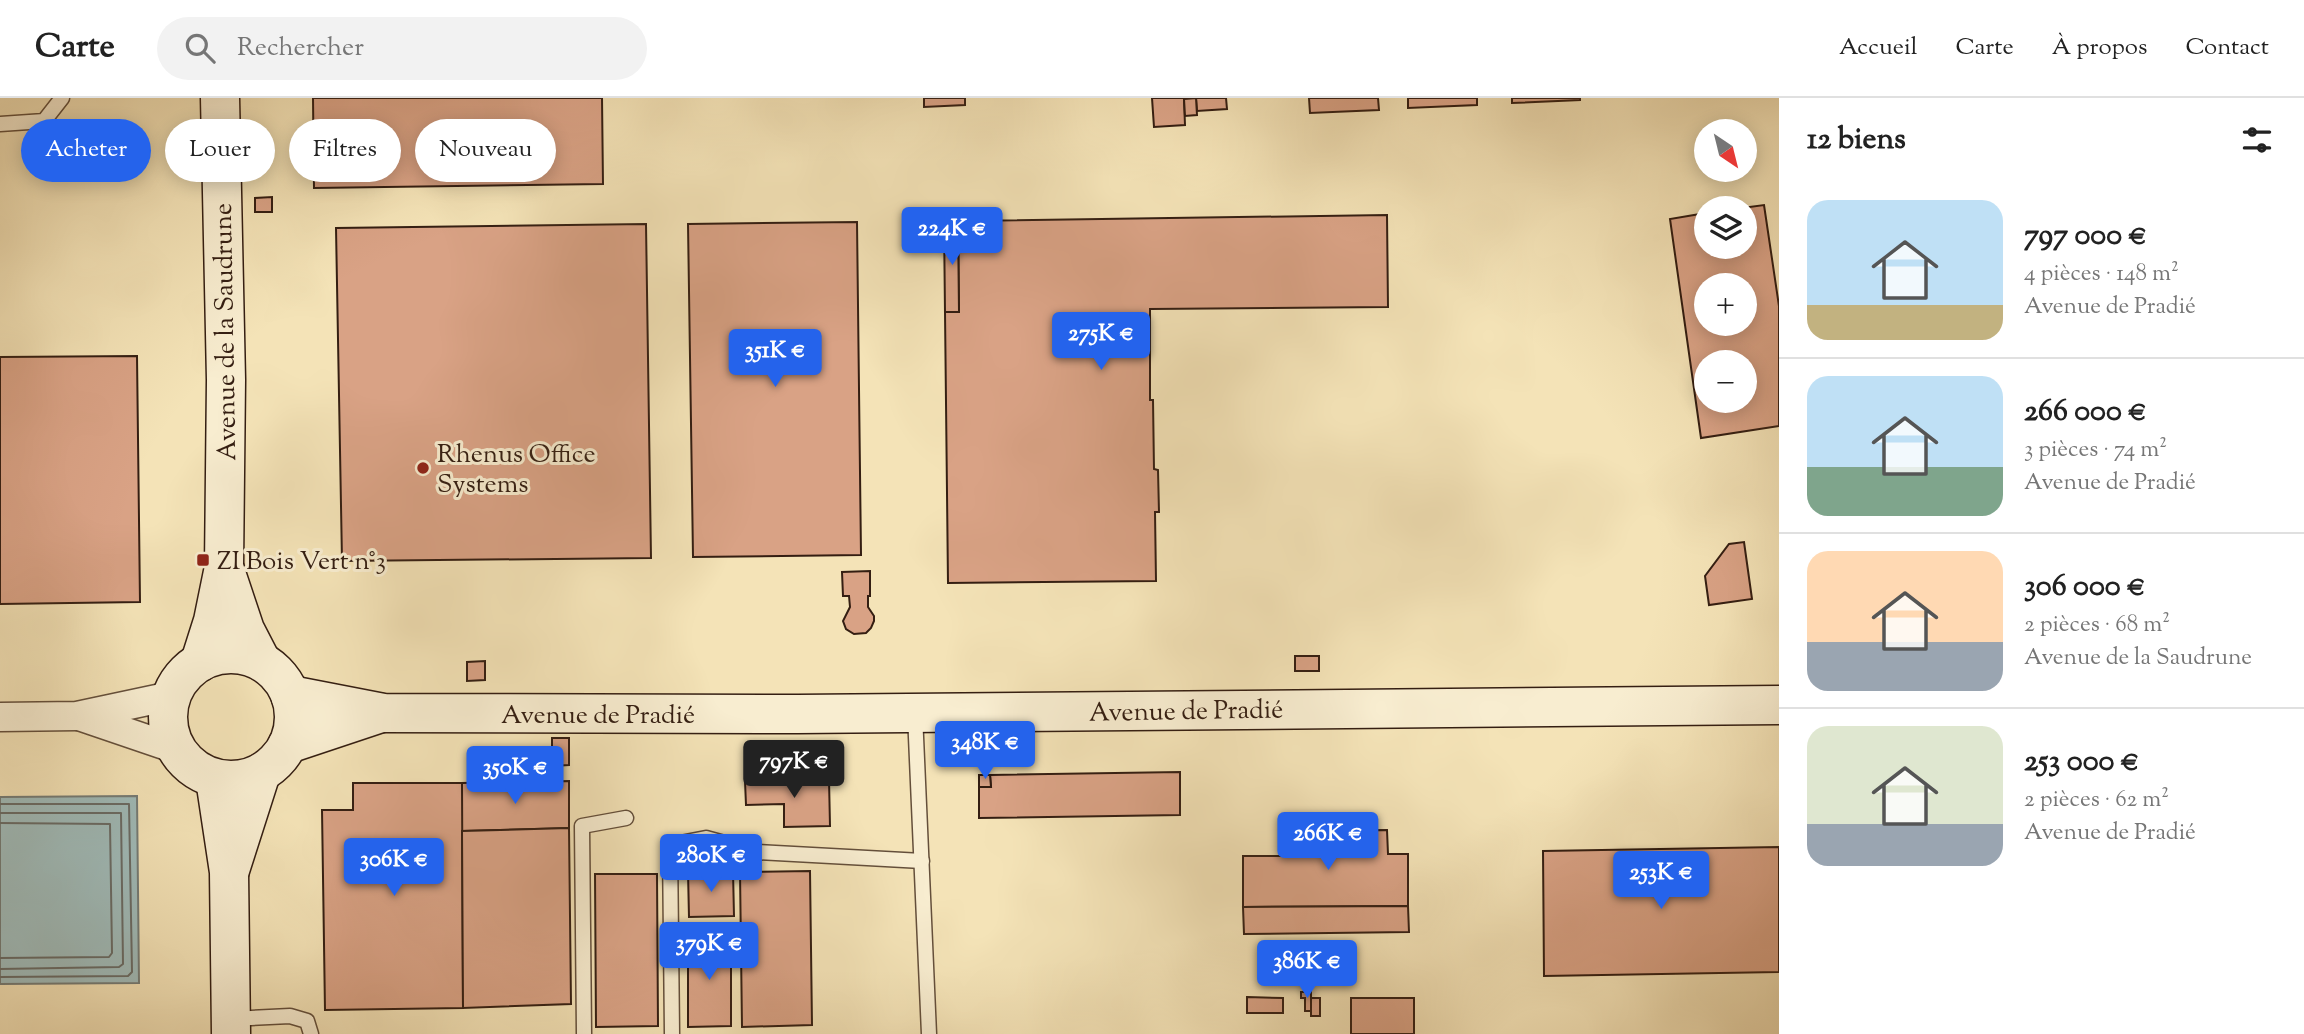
<!DOCTYPE html>
<html lang="fr">
<head>
<meta charset="utf-8">
<style>
	:root { --surface:#fff; --page:#f2f2f2; --text:#222; --muted:#767676; --line:#e0e0e0; --accent:#2563eb }
	body { margin:0; font-family:"Sorts Mill Goudy",serif; background:var(--page); color:var(--text); height:100vh; display:flex; flex-direction:column; font-size:26px; white-space:nowrap }
	* { box-sizing:border-box; margin:0 }
	p { font-size:23px; color:var(--muted) }
	.icon { flex:none; width:38px; height:38px; fill:none; stroke:currentColor; stroke-width:2; stroke-linecap:round; stroke-linejoin:round }
	.map { position:relative; flex:1; overflow:hidden }
	.details { display:flex; flex-direction:column; background:var(--surface); width:525px }
	.details>* { flex:none }
	.hud { position:absolute; left:21px; top:21px; width:665px; height:63px; display:flex; gap:14px }
	.needle { width:46px; rotate:145deg }
	.tools { position:absolute; left:1694px; top:21px; display:grid; gap:14px }
	.tools a { display:grid; place-items:center; width:63px; height:63px; border-radius:50%; background:var(--surface); box-shadow:0 4px 18px #0003; font-size:35px }
	.price { position:absolute; translate:-50% -60px; padding:0 16px; border-radius:7px; background:var(--accent); color:#fff; font-size:23px; line-height:46px; filter:drop-shadow(0 2px 4px #0008) }
	.price::after { content:''; position:absolute; left:50%; top:42px; width:21px; height:16px; margin-left:-10px; background:inherit; clip-path:polygon(0 0,100% 0,50% 100%) }
	.price.on { background:#222; color:#fff }
	ul { padding:0; list-style:none }
	li { display:flex; align-items:center; gap:21px; height:175px; padding:0 28px }
	li+li { border-top:2px solid var(--line) }
	li span { display:grid; place-items:center; flex:none; width:196px; height:140px; border-radius:21px; color:#555 }
	li>.icon { margin-inline-start:auto }
	span .icon { width:84px; height:84px; fill:#fffc; stroke-width:1 }
	li b { font-size:30px }
	h2 { display:flex; justify-content:space-between; align-items:center; height:84px; padding:0 28px; font-size:30px }
	.chip { padding:0 24px; border-radius:32px; background:var(--surface); box-shadow:0 4px 18px #0003; font-size:24px; line-height:63px }
	.chip.on { background:var(--accent); color:#fff }
	header { display:flex; align-items:center; gap:42px; box-sizing:border-box; height:98px; padding:0 35px; background:var(--surface); border-bottom:2px solid var(--line) }
	header strong { font-size:33px }
	nav { display:flex; gap:38px; margin-inline-start:auto; font-size:24px }
	.search { width:490px; height:63px; background:var(--page); display:flex; align-items:center; gap:18px; box-sizing:border-box; padding:0 24px; border-radius:38px; color:var(--muted); font-size:26px }
	main { display:flex; flex:1; min-height:0 }
	.map>svg:first-child { display:block }
	.water { fill:#a0bbb9; stroke:#757c76; stroke-width:2 }
	.lines { fill:none; stroke-linecap:round; stroke-linejoin:round }
	.shore { stroke:#6a6c66; stroke-width:2 }
	.building { fill:#d9a285; stroke:#341e12; stroke-width:2; fill-rule:evenodd }
	.lane-casing { stroke:#644f3b; stroke-width:17 }
	.street-casing { stroke:#644f3b; stroke-width:31 }
	.secondary-casing { stroke:#341e12; stroke-width:41 }
	.lane { stroke:#f8edd0; stroke-width:14 }
	.street { stroke:#f8edd0; stroke-width:28 }
	.secondary { stroke:#f8edd0; stroke-width:38 }
	.poi-dot { fill:#8f2418; stroke:#f8edd0; stroke-width:2.5 }
	.labels { text-anchor:middle; stroke-width:6; stroke-linejoin:round; paint-order:stroke }
	.street-label { font-size:26px; fill:#341e12; stroke:#f8edd0 }
	.poi-label { font-size:26px; fill:#341e12; stroke:#f8edd0; text-anchor:start }
</style>
</head>
<body>
<header>
<strong>Carte</strong>
<div class="search"><svg class="icon" aria-label="search" viewBox="0 0 24 24"><circle cx="10" cy="10" r="6"/><path d="M15 15l6 6"/></svg>Rechercher</div>
<nav><a>Accueil</a><a>Carte</a><a>À propos</a><a>Contact</a></nav>
</header>
<main>
<div class="map">
<svg width="1779" height="936" viewBox="0 0 1779 936">
	<rect width="100%" height="100%" fill="#f4e3b7"/>
	<filter id="stains"><feTurbulence type="fractalNoise" baseFrequency=".00286" numOctaves="4"/><feColorMatrix values="0 0 0 0 .2 0 0 0 0 .09 0 0 0 0 .02 0 0 0 .5 -.17"/></filter>
	<radialGradient id="worn" r=".72"><stop offset=".6" stop-color="#630" stop-opacity="0"/><stop offset="1" stop-color="#630" stop-opacity=".3"/></radialGradient>
	<polygon class="water" points="137,698 139,885 0,886 0,699"/>
	<g class="lines">
		<g class="shore">
			<polyline points="0,706 129,706 132,874 128,878 0,879"/>
			<polyline points="0,715 121,715 123,866 119,869 0,871"/>
			<polyline points="0,725 110,726 112,855 109,859 0,860"/>
		</g>
	</g>
	<g class="building">
		<polygon points="313,0 602,0 603,86 314,90"/>
		<polygon points="924,0 965,0 965,7 924,9"/>
		<polygon points="1152,0 1226,0 1227,11 1197,13 1196,0 1184,1 1185,27 1154,29"/>
		<polygon points="1196,0 1197,17 1185,18 1184,1"/>
		<polygon points="1309,0 1378,0 1379,12 1310,15"/>
		<polygon points="1408,0 1477,0 1477,7 1408,10"/>
		<polygon points="1512,0 1580,0 1580,2 1512,5"/>
		<polygon points="272,99 272,114 255,114 255,100"/>
		<path d="M 1764,107 L 1779,208 L 1779,328 L 1701,340 L 1670,121 L 1706,115 L 1706,149 L 1745,149 L 1745,110 L 1742,110 ZM 1706,187 L 1745,187 L 1745,226 L 1706,226 ZM 1706,264 L 1745,264 L 1745,303 L 1706,303 Z"/>
		<polygon points="1387,117 1388,209 1150,211 1150,302 1153,302 1154,371 1158,372 1159,414 1155,414 1156,483 948,485 945,214 959,214 958,123"/>
		<polygon points="944,123 958,123 959,214 945,214"/>
		<polygon points="857,124 861,457 693,459 688,126"/>
		<polygon points="646,126 651,460 342,463 336,130"/>
		<polygon points="137,258 140,504 0,506 0,259"/>
		<polygon points="1744,444 1752,501 1709,507 1705,478 1729,446"/>
		<polygon points="870,473 870,498 868,498 868,509 874,518 874,523 871,530 866,535 854,536 846,531 843,523 850,509 849,498 843,498 842,474"/>
		<rect x="1295" y="558" width="24" height="15"/>
		<polygon points="485,563 485,582 467,583 467,564"/>
		<polygon points="552,640 569,640 569,667 552,668"/>
		<polygon points="1180,674 1180,717 979,720 979,689 991,689 990,677"/>
		<polygon points="979,677 990,677 991,689 979,689"/>
		<polygon points="829,681 830,728 784,729 784,706 746,707 745,683"/>
		<polygon points="569,683 569,730 462,733 462,685"/>
		<polygon points="353,685 462,685 463,910 325,912 322,712 353,712"/>
		<polygon points="569,730 571,906 463,910 462,733"/>
		<polygon points="1387,732 1388,756 1408,756 1408,808 1243,809 1243,758 1283,758 1282,733"/>
		<polygon points="1779,749 1779,874 1544,878 1543,753"/>
		<polygon points="733,773 734,818 689,819 688,774"/>
		<polygon points="810,773 812,927 742,929 740,774"/>
		<polygon points="595,776 657,776 658,928 596,929"/>
		<polygon points="1408,808 1409,834 1244,836 1243,809"/>
		<polygon points="731,840 731,928 688,929 688,841"/>
		<polygon points="1301,894 1311,894 1311,913 1305,913 1305,900 1301,900"/>
		<polygon points="1247,899 1283,900 1283,915 1247,915"/>
		<rect x="1311" y="900" width="9" height="18"/>
		<rect x="1351" y="900" width="63" height="36"/>
	</g>
	<g class="lines">
		<g class="lane-casing">
			<g id="lane">
				<polyline points="0,26 44,23 62,0"/>
				<polyline points="915,616 929,936"/>
				<polyline points="232,921 290,918 307,923 311,936"/>
				<polyline points="584,936 582,728 626,720"/>
				<polyline points="672,936 670,747 706,740 757,754 922,763"/>
			</g>
		</g>
		<g class="street-casing">
			<g id="street">
				<polyline points="79,618 176,651"/>
				<polyline points="0,619 77,618 171,598"/>
			</g>
		</g>
		<g class="secondary-casing">
			<g id="secondary">
				<polyline points="224,469 245,532 261,563"/>
				<circle cx="231" cy="619" r="63"/>
				<polyline points="200,564 213,523 224,469 226,282 220,0"/>
				<polyline points="290,597 383,615 798,616 1779,607"/>
				<polyline points="288,646 381,615"/>
				<polyline points="215,681 229,774 231,936"/>
				<polyline points="230,772 261,675"/>
			</g>
		</g>
		<use href="#lane" class="lane"/>
		<use href="#street" class="street"/>
		<use href="#secondary" class="secondary"/>
	</g>
	<g class="poi-dot">
		<circle cx="423" cy="370" r="7"/>
		<rect x="196" y="455" width="14" height="14" rx="3.5"/>
	</g>
	<g class="labels">
		<g class="street-label">
			<text transform="translate(224 234) rotate(-91)" y="9">Avenue de la Saudrune</text>
			<text transform="translate(1186 612) rotate(-1)" y="9">Avenue de Pradié</text>
			<text x="598" y="625">Avenue de Pradié</text>
		</g>
		<g class="poi-label">
			<text x="437" y="364">Rhenus Office<tspan x="437" dy="30">Systems</tspan></text>
			<text x="217" y="471">ZI Bois Vert n°3</text>
		</g>
	</g>
	<rect width="100%" height="100%" filter="url(#stains)"/>
	<rect width="100%" height="100%" fill="url(#worn)"/>
</svg>
<div class="tools">
<a><svg class="needle" viewBox="-14 -14 28 28"><path d="M0-13l5 13h-10z" fill="#e53935"/><path d="M0 13l5-13h-10z" fill="#767676"/></svg></a>
<a><svg class="icon" aria-label="layers" viewBox="0 0 24 24"><path d="M12 4l9 5-9 5-9-5zM3 14l9 5 9-5"/></svg></a>
<a>+</a>
<a>−</a>
</div>
<b class="price" style="left:952px;top:169px">224K €</b>
<b class="price" style="left:1101px;top:274px">275K €</b>
<b class="price" style="left:775px;top:291px">351K €</b>
<b class="price" style="left:985px;top:683px">348K €</b>
<b class="price on" style="left:794px;top:702px">797K €</b>
<b class="price" style="left:515px;top:708px">350K €</b>
<b class="price" style="left:1328px;top:774px">266K €</b>
<b class="price" style="left:711px;top:796px">280K €</b>
<b class="price" style="left:394px;top:800px">306K €</b>
<b class="price" style="left:1661px;top:813px">253K €</b>
<b class="price" style="left:709px;top:884px">379K €</b>
<b class="price" style="left:1307px;top:902px">386K €</b>
<div class="hud">
<a class="chip on">Acheter</a>
<a class="chip">Louer</a>
<a class="chip">Filtres</a>
<a class="chip">Nouveau</a>
</div>
</div>
<section class="details">
<h2>12 biens<svg class="icon" aria-label="filters" viewBox="0 0 24 24"><path d="M4 7h16M4 17h16"/><circle cx="9" cy="7" r="2"/><circle cx="15" cy="17" r="2"/></svg></h2>
<ul>
<li><span style="background:linear-gradient(#bfe0f5 75%,#c2b280 0)"><svg class="icon" aria-label="home" viewBox="0 0 24 24"><path d="M3 11l9-7 9 7M6 9v11h12V9"/></svg></span><div><b>797 000 €</b><p>4 pièces · 148 m²</p><p>Avenue de Pradié</p></div></li>
<li><span style="background:linear-gradient(#bfe0f5 65%,#7fa58c 0)"><svg class="icon" aria-label="home" viewBox="0 0 24 24"><path d="M3 11l9-7 9 7M6 9v11h12V9"/></svg></span><div><b>266 000 €</b><p>3 pièces · 74 m²</p><p>Avenue de Pradié</p></div></li>
<li><span style="background:linear-gradient(#ffd9b3 65%,#9aa5b1 0)"><svg class="icon" aria-label="home" viewBox="0 0 24 24"><path d="M3 11l9-7 9 7M6 9v11h12V9"/></svg></span><div><b>306 000 €</b><p>2 pièces · 68 m²</p><p>Avenue de la Saudrune</p></div></li>
<li><span style="background:linear-gradient(#dfe7d0 70%,#9aa5b1 0)"><svg class="icon" aria-label="home" viewBox="0 0 24 24"><path d="M3 11l9-7 9 7M6 9v11h12V9"/></svg></span><div><b>253 000 €</b><p>2 pièces · 62 m²</p><p>Avenue de Pradié</p></div></li>
</ul>
</section>
</main>
</body>
</html>
